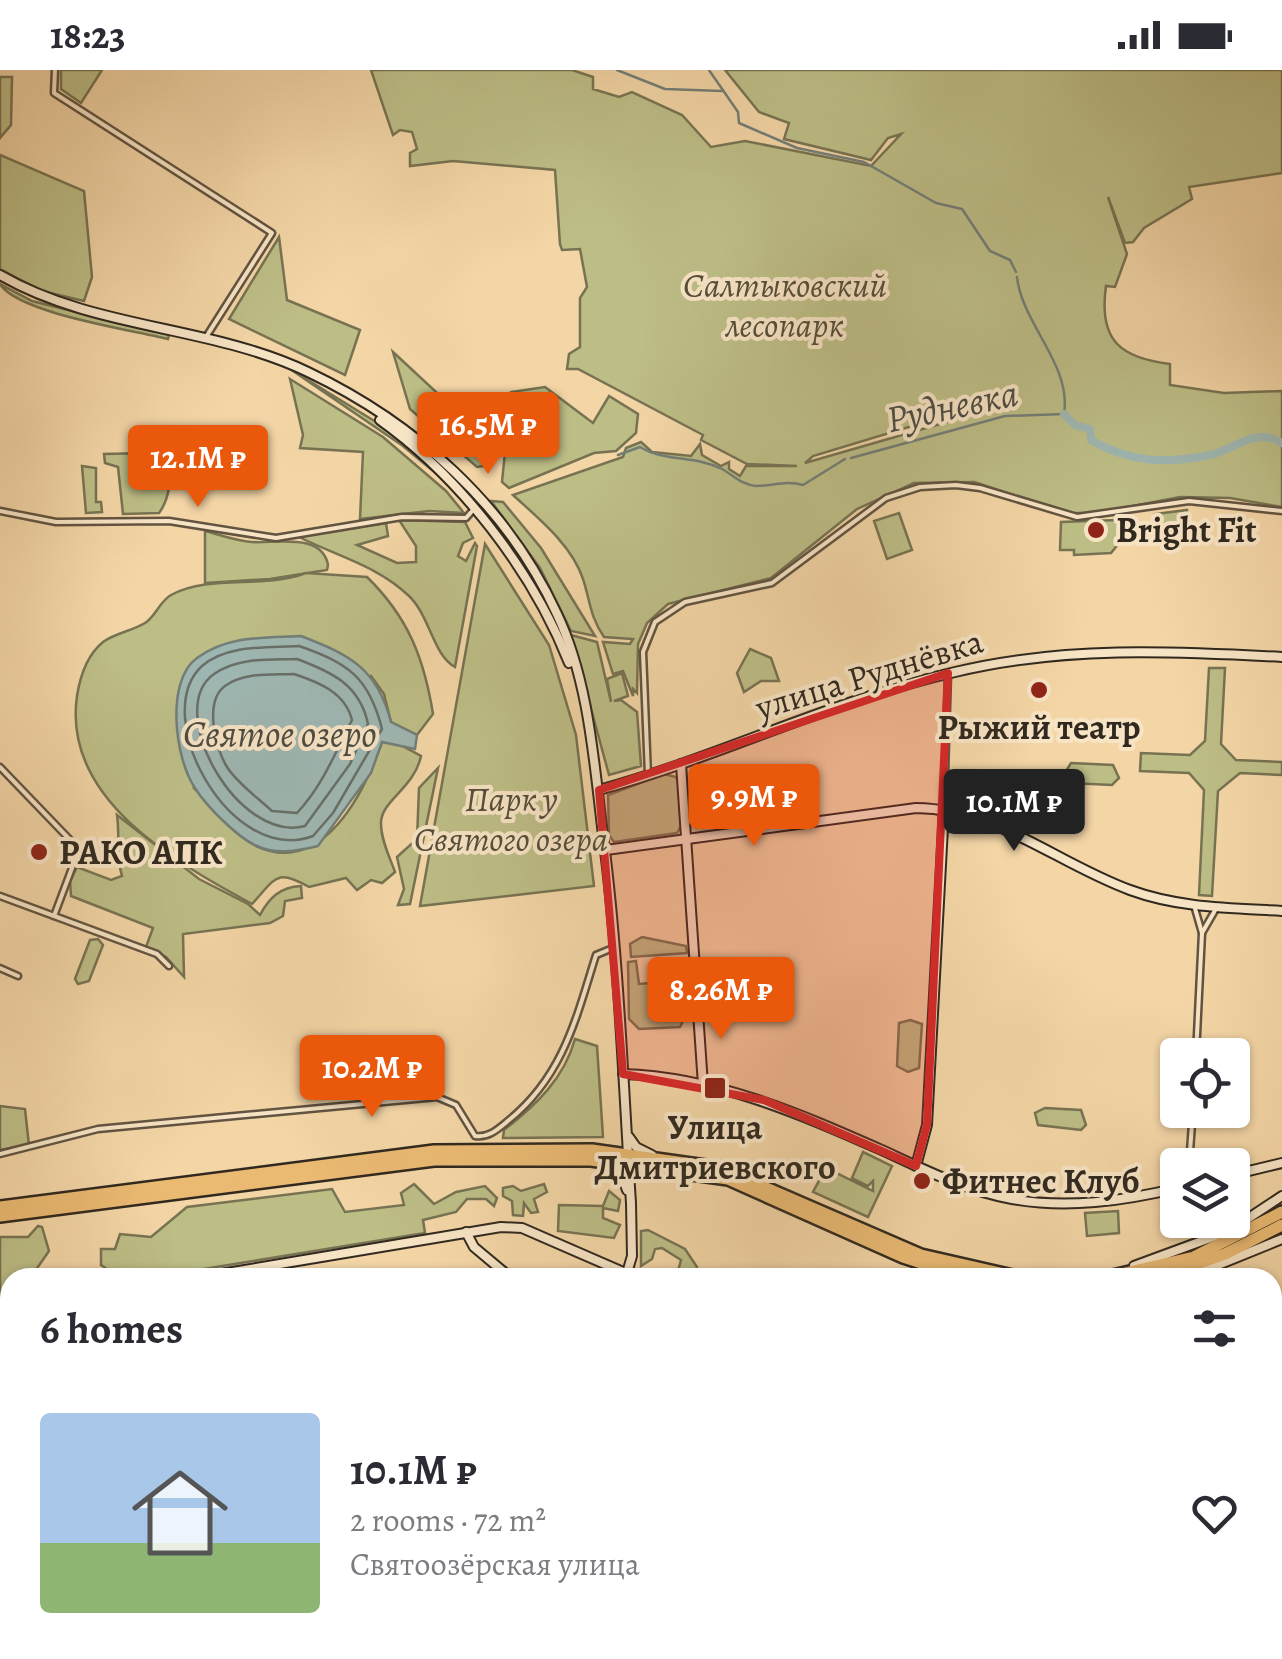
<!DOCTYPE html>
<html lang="en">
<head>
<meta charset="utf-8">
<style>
	:root { --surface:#fff; --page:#f2f2f3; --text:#2b2b33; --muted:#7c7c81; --accent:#ea580c }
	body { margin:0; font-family:Alegreya,serif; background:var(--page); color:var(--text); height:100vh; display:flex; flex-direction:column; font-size:38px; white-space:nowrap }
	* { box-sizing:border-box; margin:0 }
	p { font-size:32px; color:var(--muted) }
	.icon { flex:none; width:55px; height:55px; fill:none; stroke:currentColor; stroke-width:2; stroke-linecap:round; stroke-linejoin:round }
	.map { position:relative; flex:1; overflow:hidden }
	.details { position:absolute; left:0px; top:1198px; width:1282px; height:392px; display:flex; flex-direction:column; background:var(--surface); border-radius:30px 30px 0 0; box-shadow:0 2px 8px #0004 }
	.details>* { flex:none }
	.fabs { position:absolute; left:1160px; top:968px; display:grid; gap:20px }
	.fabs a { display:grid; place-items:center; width:90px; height:90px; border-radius:10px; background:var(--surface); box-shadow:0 2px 8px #0004; font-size:50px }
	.price { position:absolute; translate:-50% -85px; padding:0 22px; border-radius:10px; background:var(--accent); color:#fff; font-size:32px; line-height:65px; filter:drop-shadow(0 2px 5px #0008) }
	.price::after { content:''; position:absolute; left:50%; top:60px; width:30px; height:22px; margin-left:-15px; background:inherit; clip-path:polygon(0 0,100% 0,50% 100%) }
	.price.selected { background:#222; color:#fff }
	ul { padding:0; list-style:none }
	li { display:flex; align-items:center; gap:30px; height:250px; padding:0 40px }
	li span { display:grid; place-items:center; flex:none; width:280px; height:200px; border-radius:10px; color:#555 }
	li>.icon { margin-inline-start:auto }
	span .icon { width:120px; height:120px; fill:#fffc; stroke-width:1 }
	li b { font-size:42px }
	h2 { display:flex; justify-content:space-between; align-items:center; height:120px; padding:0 40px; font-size:42px }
	.status { display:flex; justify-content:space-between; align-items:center; height:70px; padding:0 50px; background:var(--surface); direction:ltr }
	.status svg { height:28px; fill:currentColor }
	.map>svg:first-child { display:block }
	.green { fill:#bdbd86; stroke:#777352; stroke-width:2.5; fill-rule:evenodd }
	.water { fill:#9eb6b1; stroke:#727e77; stroke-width:2.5 }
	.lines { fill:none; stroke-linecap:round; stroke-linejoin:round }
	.shore { stroke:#687068; stroke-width:2.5 }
	.stream { stroke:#727e77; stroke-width:2.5 }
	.river { stroke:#9eb6b1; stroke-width:8 }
	.street-casing { stroke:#625441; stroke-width:9 }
	.secondary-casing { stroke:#31291f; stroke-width:12 }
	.highway-casing { stroke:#31291f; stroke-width:16 }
	.street { stroke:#f7e4c5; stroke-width:4 }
	.secondary { stroke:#f7e4c5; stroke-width:8 }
	.highway { stroke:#eaba73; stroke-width:11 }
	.marked { fill:#d62828; fill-opacity:0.2; stroke:#d62828; stroke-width:8; stroke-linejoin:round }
	.poi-dot { fill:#8f2418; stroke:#f7e4c5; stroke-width:4 }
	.labels { text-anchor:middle; stroke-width:8; stroke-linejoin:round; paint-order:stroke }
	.park-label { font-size:35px; font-style:italic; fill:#544e39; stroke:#f7e4c5 }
	.poi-label { font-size:35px; font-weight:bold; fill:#31291f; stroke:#f7e4c5; text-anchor:start }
	.street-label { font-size:35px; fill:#31291f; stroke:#f7e4c5 }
	.water-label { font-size:38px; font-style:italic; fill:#4c4c44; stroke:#f7e4c5 }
</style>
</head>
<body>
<div class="status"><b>18:23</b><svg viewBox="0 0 49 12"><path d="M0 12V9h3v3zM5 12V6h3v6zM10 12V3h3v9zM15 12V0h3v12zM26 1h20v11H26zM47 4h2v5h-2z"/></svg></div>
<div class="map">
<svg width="1282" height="1589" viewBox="0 0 1282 1589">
	<rect width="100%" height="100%" fill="#f3d5a6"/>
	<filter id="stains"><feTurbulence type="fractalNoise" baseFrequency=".002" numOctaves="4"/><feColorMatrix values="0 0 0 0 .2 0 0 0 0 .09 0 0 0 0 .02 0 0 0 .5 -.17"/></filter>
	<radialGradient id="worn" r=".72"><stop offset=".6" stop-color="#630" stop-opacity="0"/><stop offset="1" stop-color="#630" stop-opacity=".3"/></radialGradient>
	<g class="green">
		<polygon points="61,0 102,0 81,33 61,19"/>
		<path d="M 371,0 L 572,0 L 593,7 L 593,19 L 619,27 L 632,22 L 682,45 L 711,77 L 745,71 L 871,96 L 901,64 L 888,68 L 871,90 L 784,69 L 789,53 L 759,42 L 725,0 L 1282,0 L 1282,103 L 1189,117 L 1192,129 L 1144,158 L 1133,172 L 1125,173 L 1108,127 L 1127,184 L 1115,217 L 1106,216 C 1098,272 1122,288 1170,294 L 1170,315 L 1224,323 L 1282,321 L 1282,437 L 1230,428 L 1180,427 L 1096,443 L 1069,443 L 974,412 L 914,413 L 857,439 L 771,508 L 668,534 L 647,553 L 638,574 L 637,623 L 633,619 L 633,626 L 623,601 L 613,604 L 603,572 L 630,574 L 633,569 L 604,567 C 590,547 590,530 583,509 C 572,475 538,448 513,425 L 623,387 L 626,378 L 641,372 L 652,382 L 691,386 L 700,374 L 702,385 L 721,396 L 729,392 L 729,399 L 740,406 L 746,396 L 797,396 L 747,394 L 701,370 L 703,365 L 578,299 L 567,299 L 569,284 L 580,277 L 580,228 L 587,217 L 580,179 L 562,180 L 560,174 L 555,100 L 453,91 L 410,96 L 410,83 L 417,79 L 412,62 L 400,60 L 393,65 ZM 955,343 L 954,350 L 805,393 L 813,386 Z"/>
		<polygon points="0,7 12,7 11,55 0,68"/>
		<polygon points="0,85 84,121 92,207 84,231 42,221 0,199"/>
		<polygon points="279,167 287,230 360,260 345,305 229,249"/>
		<path d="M 0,214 L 32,231 L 169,265 L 168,269 C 132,260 17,243 0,214 Z"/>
		<polygon points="393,282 448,333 491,395 477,397 410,339"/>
		<polygon points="290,299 384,357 449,414 403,376"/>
		<polygon points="290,309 383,367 446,421 464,443 429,441 360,449 363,382 300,378 303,365"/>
		<polygon points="545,317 593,353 609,326 638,344 636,363 616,381 594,383 509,418 502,412 511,322"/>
		<path d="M 147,383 L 167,387 C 174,402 169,430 159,443 L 123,444 L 118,397 L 105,393 L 104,384 Z"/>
		<polygon points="82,396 96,398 96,432 101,432 102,442 86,443"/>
		<polygon points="491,431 503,432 541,478 595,566 571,561 540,498"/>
		<path d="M 483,436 C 518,477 550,523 566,576 L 479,438 Z"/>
		<polygon points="1187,440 1190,461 1158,465 1155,444"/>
		<polygon points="899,443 912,480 887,489 874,451"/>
		<path d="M 399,450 L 465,452 L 473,468 L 463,473 L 458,486 L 466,491 L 475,473 L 477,476 L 455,597 C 433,585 430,546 409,526 C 378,496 337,486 299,467 L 386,453 L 388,466 L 357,475 L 397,493 L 416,492 L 416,476 Z"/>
		<polygon points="1117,450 1119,473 1111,483 1074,485 1074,480 1060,480 1061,452"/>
		<path d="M 205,461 C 220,465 236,471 252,472 C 275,474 322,462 328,495 L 327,500 L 270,509 L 205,513 Z"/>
		<polygon points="485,474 549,575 576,665 594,816 420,836"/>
		<path d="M 306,503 L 367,507 C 408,547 424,588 433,644 L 417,665 L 391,652 L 384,624 L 371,606 L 194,718 C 212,735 234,765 256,776 C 323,807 364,723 382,672 L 395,672 L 421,686 C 414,719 380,731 381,754 C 381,770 390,788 395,802 L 382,813 L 371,810 L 357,820 L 346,808 L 309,817 C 276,798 276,808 252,834 C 175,792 62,729 77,626 C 80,607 87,585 103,572 C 115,563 132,561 145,553 C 155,547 160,531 171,525 C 210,504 264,519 306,503 Z"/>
		<polygon points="571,565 597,572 611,632 607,609 622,603 628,626 614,631 621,630 637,642 641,696 609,705"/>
		<polygon points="750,579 771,588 779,611 761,611 744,622 737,603"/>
		<polygon points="1209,598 1225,598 1221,674 1236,690 1282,692 1282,705 1240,703 1218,721 1212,826 1199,825 1204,720 1189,703 1140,701 1141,683 1190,685 1205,671"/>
		<polygon points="1071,693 1113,695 1119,708 1112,715 1069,713 1063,706"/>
		<polygon points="438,698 410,834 398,835 404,819 397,787 417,769 419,718"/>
		<polygon points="664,704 676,707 679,713 682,755 677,763 614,772 609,765 608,725"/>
		<path d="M 117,745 L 199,809 L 248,834 L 260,845 C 269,828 280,817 301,816 L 302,828 L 285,831 L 283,846 L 270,853 L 183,864 L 184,907 L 166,887 L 146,877 L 153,858 L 71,826 L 70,811 L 77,797 L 111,810 L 122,806 C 116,786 120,767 117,745 Z"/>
		<polygon points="642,867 686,876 687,883 631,887 630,874"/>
		<polygon points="98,869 103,875 89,911 78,914 75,909 90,870"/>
		<polygon points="636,891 639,914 662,912 663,925 690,922 689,939 680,957 639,959 629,949 628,892"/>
		<polygon points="910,950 922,954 919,998 908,1002 897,996 899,953"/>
		<path d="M 575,969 L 597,976 L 603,1067 L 503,1068 L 504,1060 C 536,1035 564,1009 575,969 Z"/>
		<polygon points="0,1036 25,1039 29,1075 0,1080"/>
		<polygon points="1045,1038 1081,1040 1086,1055 1081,1060 1038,1055 1035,1043"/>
		<polygon points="863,1082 892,1096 868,1147 813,1122 826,1098 873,1121 873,1111 868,1116 852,1108"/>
		<polygon points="414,1114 434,1134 456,1122 485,1116 497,1128 494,1136 486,1129 467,1129 456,1142 423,1150 425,1163 155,1207 68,1207 103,1205 107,1199 101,1195 101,1179 115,1179 120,1164 151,1167 187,1137 332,1119 345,1142 404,1135 401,1123"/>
		<polygon points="544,1114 547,1122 534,1129 538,1142 531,1143 524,1133 523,1146 513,1145 512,1131 503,1126 503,1118 513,1116 521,1121"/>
		<polygon points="609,1121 620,1130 618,1141 603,1138 603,1148 620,1155 614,1168 558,1161 559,1135 603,1136"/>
		<polygon points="1118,1141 1119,1163 1087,1166 1085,1143"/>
		<polygon points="38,1156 42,1157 49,1181 35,1201 45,1207 10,1208 10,1232 0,1233 0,1167 28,1167"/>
		<polygon points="648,1160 685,1179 697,1197 694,1207 669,1207 668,1203 678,1201 681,1190 662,1178 655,1179 652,1189 641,1196 641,1161"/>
		<polygon points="672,1580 693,1580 702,1587 708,1580 741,1580 758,1589 676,1589"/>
	</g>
	<path class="water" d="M 301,566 C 350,585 377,598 391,652 L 417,665 L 415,679 L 382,672 L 371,703 L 318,776 C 298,781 276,785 257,776 C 238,768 206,736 195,718 C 175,689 165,611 197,588 C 228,565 265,568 301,566 Z"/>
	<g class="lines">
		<g class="shore">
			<path d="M 299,576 C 348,593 369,607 382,659 L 333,743 L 313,766 C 231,797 148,646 202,596 C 227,574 268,578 299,576 Z"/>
			<path d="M 297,589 C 332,602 360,615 368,654 L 350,694 L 305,756 C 238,774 163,640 214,604 C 238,587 269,590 297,589 Z"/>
			<path d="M 294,604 C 318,612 345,622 352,650 C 335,683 323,715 297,743 L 272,741 C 258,728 237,713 227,697 C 215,678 204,631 225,616 C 244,602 271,605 294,604 Z"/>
		</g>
		<g class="stream">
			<polyline points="617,0 665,19 722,21"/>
			<polyline points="709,0 738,42 739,53 797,78 864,92 936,133 962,139 990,181 1010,190 1016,202"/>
			<path d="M 618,385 L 640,377 C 664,392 695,385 722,399 C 733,405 742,415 756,416 C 773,416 786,410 803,415 L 845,389"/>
			<path d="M 851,388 L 1005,346 L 1064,344 C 1072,295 1022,254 1017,207"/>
			<polyline points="701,1580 708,1589"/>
		</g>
		<path class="river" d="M 1064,344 L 1075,355 L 1090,359 L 1091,370 C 1130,393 1168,394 1210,385 C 1235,380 1254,356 1282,373"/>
		<g class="street-casing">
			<g id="street">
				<polyline points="55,0 54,23 272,163 206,267"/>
				<polyline points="0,441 56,452 169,451 276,468 402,447 466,448 473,440"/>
				<polyline points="0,697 75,775 75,790 54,846"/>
				<polyline points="648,705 643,582 655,552 685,532 772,513 886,428 920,417 956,415 980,418 1077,447 1189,431 1282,441"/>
				<polyline points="944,738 948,603"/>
				<polyline points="0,826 157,884 169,896"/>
				<polyline points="1194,835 1202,863 1196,985"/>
				<polyline points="1202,863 1217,837"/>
				<polyline points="0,898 18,906"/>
				<path d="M 0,1084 L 98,1059 L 437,1027 L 456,1035 L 475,1066 C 489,1068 498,1059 509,1050 C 563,1006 576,949 596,885 L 613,878"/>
				<polyline points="1189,1095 1193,1040"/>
				<polyline points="0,1265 10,1295"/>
				<polyline points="0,1347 10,1344"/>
				<polyline points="0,1411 10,1420"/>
				<polyline points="0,1489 10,1498"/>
				<polyline points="176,1580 185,1589"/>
				<polyline points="220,1580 230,1589"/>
				<polyline points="357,1580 368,1589"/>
				<polyline points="507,1580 519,1589"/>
				<polyline points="661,1580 671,1589"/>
				<polyline points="937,1580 942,1589"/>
				<polyline points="291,1589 299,1580"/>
			</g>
		</g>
		<g class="secondary-casing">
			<g id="secondary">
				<path d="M 0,205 C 95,260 210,255 308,302 C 415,353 507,435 557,544 C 589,611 594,693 603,765 C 619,887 623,1011 631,1133 L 632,1186 L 627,1203"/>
				<path d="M 380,350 C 461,408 532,500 569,593"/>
				<polyline points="681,694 703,1015"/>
				<path d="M 599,720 C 719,687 833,630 955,602 C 1063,576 1171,581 1282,587"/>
				<path d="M 606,780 L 916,738 C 997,739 1056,793 1130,820 C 1179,838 1230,838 1282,841"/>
				<path d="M 623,1004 C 717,1007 800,1044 884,1081 C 925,1100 967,1121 1012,1129 C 1067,1139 1123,1131 1178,1118"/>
				<polyline points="629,1067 636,1077 652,1085"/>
				<polyline points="610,1096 622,1107 627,1120"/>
				<polyline points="916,1096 927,1055 944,739"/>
				<polyline points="1232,1105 1282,1093"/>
				<polyline points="466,1162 474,1177 511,1208"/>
				<polyline points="1134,1196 1229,1161 1282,1126"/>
				<polyline points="196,1208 501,1157 522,1158 637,1208"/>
				<polyline points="1186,1208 1282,1169"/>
				<polyline points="0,1240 10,1239"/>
				<polyline points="1272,1313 1282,1310"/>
				<polyline points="1272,1326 1282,1320"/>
				<polyline points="1272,1477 1282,1494"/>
				<polyline points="0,1577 13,1589"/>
				<polyline points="1145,1580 1150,1589"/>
				<polyline points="851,1589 865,1580"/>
			</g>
		</g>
		<g class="highway-casing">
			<g id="highway">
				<polyline points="0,1137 434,1081 592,1080 720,1098 921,1185 1022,1208"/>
				<polyline points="0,1146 434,1090 591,1090 728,1109 903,1187 967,1208"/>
				<polyline points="1104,1208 1194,1187 1282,1142"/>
				<polyline points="1157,1208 1225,1184 1282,1155"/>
			</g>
		</g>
		<use href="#street" class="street"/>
		<use href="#secondary" class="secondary"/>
		<use href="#highway" class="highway"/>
	</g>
	<path class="marked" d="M 948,603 L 927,1055 L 916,1096 L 764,1030 L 623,1004 L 599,720 Z"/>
	<g class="poi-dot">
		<circle cx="1096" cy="460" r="10"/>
		<circle cx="1039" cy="620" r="10"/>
		<circle cx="39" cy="782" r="10"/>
		<rect x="703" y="1006" width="24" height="24" rx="5"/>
		<circle cx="922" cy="1111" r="10"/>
	</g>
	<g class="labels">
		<g class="park-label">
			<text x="785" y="227">Салтыковский<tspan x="785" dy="40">лесопарк</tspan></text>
			<text x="511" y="741">Парк у<tspan x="511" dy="40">Святого озера</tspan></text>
		</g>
		<g class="poi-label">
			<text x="1116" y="472">Bright Fit</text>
			<text x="1039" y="669" text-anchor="middle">Рыжий театр</text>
			<text x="59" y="794">РАКО АПК</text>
			<text x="715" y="1069" text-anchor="middle">Улица<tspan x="715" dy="40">Дмитриевского</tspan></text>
			<text x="942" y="1123">Фитнес Клуб</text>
		</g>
		<g class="street-label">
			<text transform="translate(869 604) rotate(-17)" y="12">улица Руднёвка</text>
		</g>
		<g class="water-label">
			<text transform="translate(952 336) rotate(-12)" y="13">Рудневка</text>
			<text x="280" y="677">Святое озеро</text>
		</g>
	</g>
	<rect width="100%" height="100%" filter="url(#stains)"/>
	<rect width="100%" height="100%" fill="url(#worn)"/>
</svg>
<div class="fabs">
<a><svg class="icon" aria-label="locate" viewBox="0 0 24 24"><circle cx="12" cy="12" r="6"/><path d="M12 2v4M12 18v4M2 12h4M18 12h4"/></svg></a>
<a><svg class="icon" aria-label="layers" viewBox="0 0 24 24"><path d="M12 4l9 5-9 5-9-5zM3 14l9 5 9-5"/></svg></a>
</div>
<b class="price" style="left:488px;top:407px">16.5M ₽</b>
<b class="price" style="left:198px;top:440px">12.1M ₽</b>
<b class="price" style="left:754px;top:779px">9.9M ₽</b>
<b class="price selected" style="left:1014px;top:784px">10.1M ₽</b>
<b class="price" style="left:721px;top:972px">8.26M ₽</b>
<b class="price" style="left:372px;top:1050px">10.2M ₽</b>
<section class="details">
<h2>6 homes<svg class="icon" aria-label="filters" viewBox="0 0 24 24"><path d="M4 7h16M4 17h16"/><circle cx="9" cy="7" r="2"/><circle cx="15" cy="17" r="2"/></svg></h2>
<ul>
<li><span style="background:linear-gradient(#a9c7e8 65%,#8fb573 0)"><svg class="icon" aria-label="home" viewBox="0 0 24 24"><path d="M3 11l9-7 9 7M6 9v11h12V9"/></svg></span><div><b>10.1M ₽</b><p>2 rooms · 72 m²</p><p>Святоозёрская улица</p></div><svg class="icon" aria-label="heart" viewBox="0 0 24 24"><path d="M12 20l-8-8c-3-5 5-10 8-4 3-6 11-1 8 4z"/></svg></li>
</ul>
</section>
</div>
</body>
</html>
